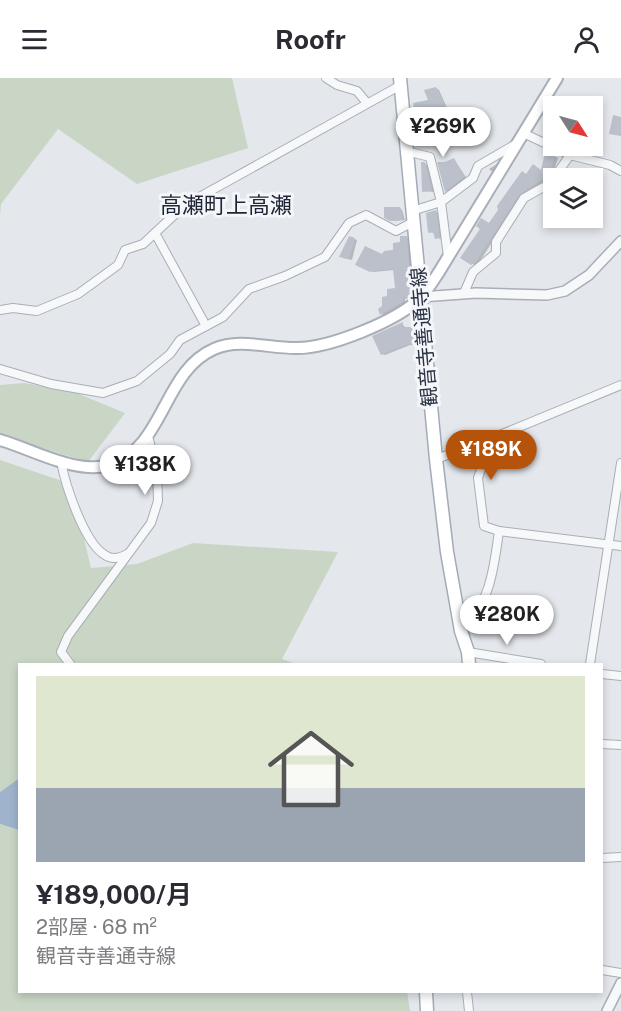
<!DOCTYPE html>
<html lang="ja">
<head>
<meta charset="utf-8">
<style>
	:root { --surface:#fff; --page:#f7f7f7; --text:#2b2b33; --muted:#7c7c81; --accent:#b45309 }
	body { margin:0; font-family:"Public Sans","Noto Sans JP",sans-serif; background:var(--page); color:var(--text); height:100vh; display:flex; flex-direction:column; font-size:22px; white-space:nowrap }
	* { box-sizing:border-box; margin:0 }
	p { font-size:20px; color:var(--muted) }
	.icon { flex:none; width:33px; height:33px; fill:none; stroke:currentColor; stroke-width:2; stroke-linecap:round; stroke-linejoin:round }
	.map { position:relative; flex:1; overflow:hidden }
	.side { position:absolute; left:18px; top:585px; width:585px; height:330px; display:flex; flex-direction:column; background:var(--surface); border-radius:0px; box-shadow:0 3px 9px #0003 }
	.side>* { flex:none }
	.needle { width:39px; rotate:126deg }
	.fabs { position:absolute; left:543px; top:18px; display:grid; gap:12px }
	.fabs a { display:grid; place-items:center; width:60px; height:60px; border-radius:0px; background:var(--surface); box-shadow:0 3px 9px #0003; font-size:30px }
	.price { position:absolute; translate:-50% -51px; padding:0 14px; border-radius:21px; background:#fff; color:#222; font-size:20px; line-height:39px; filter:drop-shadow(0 2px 3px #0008) }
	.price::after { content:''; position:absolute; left:50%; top:36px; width:18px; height:14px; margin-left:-9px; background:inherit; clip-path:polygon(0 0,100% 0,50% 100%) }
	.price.current { background:var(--accent); color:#fff }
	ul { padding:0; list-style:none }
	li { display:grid; align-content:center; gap:12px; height:318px; padding:0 18px }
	li span { display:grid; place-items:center; height:186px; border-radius:0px; color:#555 }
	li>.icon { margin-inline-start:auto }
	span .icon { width:108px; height:108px; fill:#fffc; stroke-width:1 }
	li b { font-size:26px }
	header { display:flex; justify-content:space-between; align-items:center; height:78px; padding:0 18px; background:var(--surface); font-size:27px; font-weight:700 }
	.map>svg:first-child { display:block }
	.green { fill:#c9d6c5 }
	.water { fill:#9fb4cc }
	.shadow { fill:#0003 }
	.building { fill:#bbc0ca }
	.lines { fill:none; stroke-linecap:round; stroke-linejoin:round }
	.minor-casing { stroke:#a9aeb7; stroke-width:10 }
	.tertiary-casing { stroke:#a9aeb7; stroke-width:12 }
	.secondary-casing { stroke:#a9aeb7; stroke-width:14 }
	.primary-casing { stroke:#a3abb8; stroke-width:15 }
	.minor { stroke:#f7f8fa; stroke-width:8 }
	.tertiary { stroke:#f7f8fa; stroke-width:9 }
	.secondary { stroke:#fff; stroke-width:10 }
	.primary { stroke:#fff; stroke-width:12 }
	.labels { text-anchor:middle; stroke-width:6; stroke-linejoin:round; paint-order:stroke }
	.street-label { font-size:20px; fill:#2b3445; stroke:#f4f6f9 }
	.quarter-label { font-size:22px; fill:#1d2536; stroke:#f4f6f9 }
</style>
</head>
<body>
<header><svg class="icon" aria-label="menu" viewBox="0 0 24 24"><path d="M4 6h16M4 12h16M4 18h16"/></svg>Roofr<svg class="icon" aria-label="person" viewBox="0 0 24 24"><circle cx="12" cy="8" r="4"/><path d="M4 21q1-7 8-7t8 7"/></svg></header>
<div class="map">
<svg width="621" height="933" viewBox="0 0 621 933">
	<rect width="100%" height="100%" fill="#e4e7ec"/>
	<g class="green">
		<polygon points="0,0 232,0 248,70 137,106 58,51 1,126 0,137"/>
		<polygon points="25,305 74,314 125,335 88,384 0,357 0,307"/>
		<polygon points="0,382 71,406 91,490 137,486 193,465 338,474 282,581 296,586 20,586 19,702 0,714"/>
		<polygon points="0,746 19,752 20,914 407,914 410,933 0,933"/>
	</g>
	<polygon class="water" points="17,702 20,702 19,752 0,746 0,714"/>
	<g class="shadow">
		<polygon points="436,10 439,12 451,39 422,50 419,48"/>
		<polygon points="592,65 601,67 601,75 588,70 588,68 592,68"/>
		<polygon points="554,78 558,80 553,96 548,103 522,118 478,186 476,188 462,179 527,97 542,94"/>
		<polygon points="454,81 467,101 448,114 446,113 446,85"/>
		<polygon points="425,86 428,87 434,114 424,113"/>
		<polygon points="497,86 499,87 494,95 489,91"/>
		<polygon points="400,130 402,132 405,142 394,143 385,139"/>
		<polygon points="436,133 438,135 442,161 437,160 435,155 429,154"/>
		<polygon points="406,159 409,161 413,219 405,221 405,226 384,238 382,236 397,212 394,192 374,194 357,186 395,174"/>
		<polygon points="354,161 357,162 352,182 343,180"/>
		<polygon points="402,246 406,250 416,252 418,267 410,267 385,277 382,276"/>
	</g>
	<g class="building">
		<polygon points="436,9 450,37 418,49 413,25 428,22 424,12"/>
		<polygon points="613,37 621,39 621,58 609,56"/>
		<polygon points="545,75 555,77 550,94 545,101 541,102 519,117 475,185 471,187 460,180 480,151 476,148 481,140 489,145 498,132 497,128 522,93 526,96 533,86 541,92"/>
		<polygon points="454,80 463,97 465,98 445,114 437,84 445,84"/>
		<polygon points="421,84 425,84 432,113 422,114"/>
		<polygon points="384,129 400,129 403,142 390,143 384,140"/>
		<polygon points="436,132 440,160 435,161 433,154 428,155 426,135"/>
		<polygon points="349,158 355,160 349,181 339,179"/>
		<polygon points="400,158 407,158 411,218 403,220 403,224 380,237 378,231 382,228 382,219 387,218 387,211 395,210 393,191 370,194 355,187 365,168 382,176 384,173 393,172 393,165 400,164"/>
		<polygon points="403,244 403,249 414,249 415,266 406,267 381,277 372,258"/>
	</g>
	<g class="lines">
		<g class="minor-casing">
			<g id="minor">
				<polyline points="326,0 337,7 357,13 367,25"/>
				<polyline points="523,55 570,77 610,87 621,93"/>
				<polyline points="406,73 430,79 441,124 412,133"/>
				<polyline points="554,100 570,77"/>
				<polyline points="155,155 206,248"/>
				<polyline points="448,179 441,124 473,100 478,88 516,66"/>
				<polyline points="464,215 473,194 496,175 496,164 524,120 551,105 554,101"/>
				<polyline points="0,232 13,230 37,233 78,216 118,187 125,172 143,166 185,127 401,7"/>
				<polyline points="0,291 51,306 103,315 137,303 170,276 180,262 223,239 249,211 285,198 325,179 349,145 366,137 396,153 413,144"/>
				<polyline points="487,362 488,371 478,400 484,448 499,453 621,468"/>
				<polyline points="436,381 473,368 621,307"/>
				<path d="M 61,383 C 65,406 84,465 105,477 C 112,482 120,480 127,476"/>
				<path d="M 461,553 C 490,527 494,490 499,453"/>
				<polyline points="468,574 541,586"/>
				<polyline points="70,586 61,574 68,558 151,445 158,423 157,392 148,358"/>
				<polyline points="590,586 621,385"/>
				<polyline points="602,596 621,598"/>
				<polyline points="602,666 621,667"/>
				<polyline points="602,780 621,779"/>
				<polyline points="602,892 621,895"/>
				<polyline points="467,914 469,933"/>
			</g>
		</g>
		<g class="tertiary-casing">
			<g id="tertiary">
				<polyline points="421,219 476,215 547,217 565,213 589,197 621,163"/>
				<polyline points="607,933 621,905"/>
			</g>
		</g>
		<g class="secondary-casing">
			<path id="secondary" d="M 0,362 C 32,371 76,397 110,387 C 165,369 163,293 214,271 C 239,260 268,270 295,270 C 328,271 397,243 420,220 C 427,213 433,203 439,194 L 557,0"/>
		</g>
		<g class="primary-casing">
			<g id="primary">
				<polyline points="400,0 436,381 447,474 461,553 468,574 469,586"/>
				<polyline points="426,914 427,933"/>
			</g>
		</g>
		<use href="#minor" class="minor"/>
		<use href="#tertiary" class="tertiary"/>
		<use href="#secondary" class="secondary"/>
		<use href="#primary" class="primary"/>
	</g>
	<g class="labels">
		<g class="street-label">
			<text transform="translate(424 259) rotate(-95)" y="7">観音寺善通寺線</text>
		</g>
		<g class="quarter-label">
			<text x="226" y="135">高瀬町上高瀬</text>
		</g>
	</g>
</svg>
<div class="fabs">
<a><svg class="needle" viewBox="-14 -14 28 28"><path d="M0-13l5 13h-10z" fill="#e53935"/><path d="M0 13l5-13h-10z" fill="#7c7c81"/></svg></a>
<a><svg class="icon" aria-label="layers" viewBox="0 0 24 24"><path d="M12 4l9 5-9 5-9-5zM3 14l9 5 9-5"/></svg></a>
</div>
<b class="price" style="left:443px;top:80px">¥269K</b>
<b class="price current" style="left:491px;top:403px">¥189K</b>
<b class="price" style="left:145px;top:418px">¥138K</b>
<b class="price" style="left:507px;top:568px">¥280K</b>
<section class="side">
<ul>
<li><span style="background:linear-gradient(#dfe7d0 60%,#9aa5b1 0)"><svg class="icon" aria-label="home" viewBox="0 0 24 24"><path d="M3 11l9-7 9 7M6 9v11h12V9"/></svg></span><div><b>¥189,000/月</b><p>2部屋 · 68 m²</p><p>観音寺善通寺線</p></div></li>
</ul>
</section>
</div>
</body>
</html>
